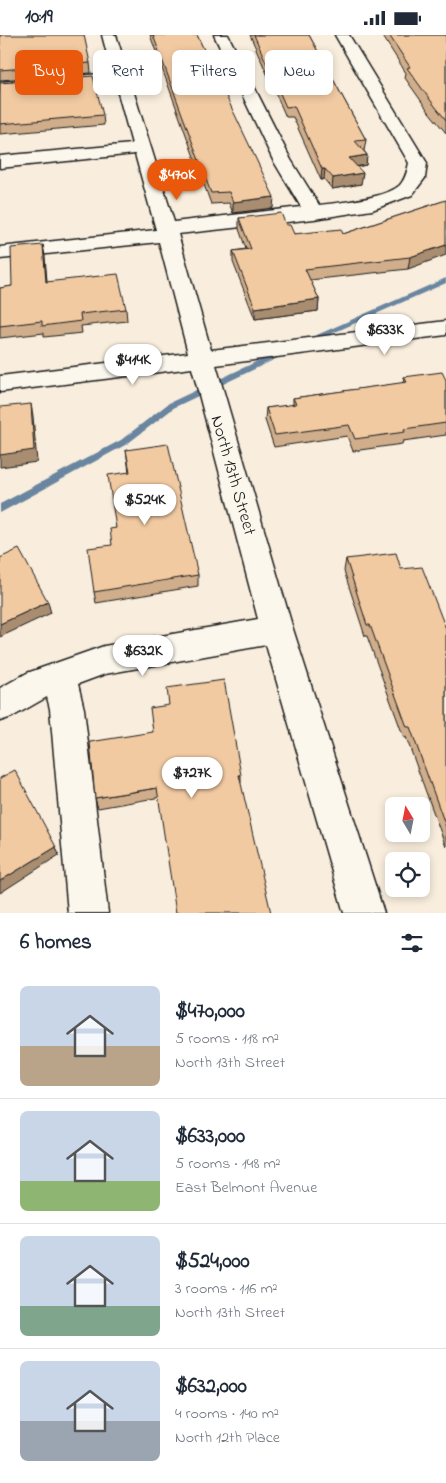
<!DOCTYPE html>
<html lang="en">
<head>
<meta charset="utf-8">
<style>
	:root { --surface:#fff; --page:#f2f2f3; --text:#1f2937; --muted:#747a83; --line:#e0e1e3; --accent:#ea580c }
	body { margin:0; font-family:"Indie Flower",sans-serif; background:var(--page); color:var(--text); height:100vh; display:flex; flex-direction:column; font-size:19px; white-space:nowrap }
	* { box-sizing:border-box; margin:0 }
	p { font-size:16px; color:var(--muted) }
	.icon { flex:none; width:28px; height:28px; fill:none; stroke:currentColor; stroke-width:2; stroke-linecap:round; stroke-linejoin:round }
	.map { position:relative; height:878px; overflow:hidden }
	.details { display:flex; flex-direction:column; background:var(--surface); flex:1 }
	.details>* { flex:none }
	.hud { position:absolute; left:15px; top:15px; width:416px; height:45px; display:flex; gap:10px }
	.needle { width:32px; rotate:350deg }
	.fabs { position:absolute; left:385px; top:762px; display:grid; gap:10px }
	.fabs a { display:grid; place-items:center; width:45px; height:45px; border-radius:8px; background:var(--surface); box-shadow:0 2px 8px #0003; font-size:25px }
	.price { position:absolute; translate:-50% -42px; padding:0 11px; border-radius:18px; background:#fff; color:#222; font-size:16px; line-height:32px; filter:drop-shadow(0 1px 2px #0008) }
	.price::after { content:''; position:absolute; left:50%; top:30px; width:15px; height:11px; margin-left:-8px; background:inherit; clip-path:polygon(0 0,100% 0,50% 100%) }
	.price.current { background:var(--accent); color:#fff }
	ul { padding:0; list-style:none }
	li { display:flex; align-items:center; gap:15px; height:125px; padding:0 20px }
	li+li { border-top:1px solid var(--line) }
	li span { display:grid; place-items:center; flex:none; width:140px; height:100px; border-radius:8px; color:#555 }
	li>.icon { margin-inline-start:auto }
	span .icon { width:60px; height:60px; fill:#fffc; stroke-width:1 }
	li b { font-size:21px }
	h2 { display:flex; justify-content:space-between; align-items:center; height:60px; padding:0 20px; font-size:21px }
	.tag { padding:0 18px; border-radius:8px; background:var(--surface); box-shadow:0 2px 8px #0003; font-size:18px; line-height:45px }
	.tag.current { background:var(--accent); color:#fff }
	.status { display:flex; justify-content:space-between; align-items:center; height:35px; padding:0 25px; background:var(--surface); direction:ltr }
	.status svg { height:14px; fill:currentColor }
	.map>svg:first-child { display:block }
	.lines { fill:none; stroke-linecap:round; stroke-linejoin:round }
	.stream { fill:#6985a0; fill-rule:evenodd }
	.minor-casing { stroke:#1c1c1c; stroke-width:3 }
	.minor { fill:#fbf7ec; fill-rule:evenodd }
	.wall { fill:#d0ae8b; stroke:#1c1c1c }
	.shaded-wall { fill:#a98d71; stroke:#1c1c1c }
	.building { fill:#f2caa2; stroke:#1c1c1c }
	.labels { text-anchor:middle; stroke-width:4; stroke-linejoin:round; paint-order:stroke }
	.street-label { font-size:18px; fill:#1c1c1c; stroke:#fbf7ec }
</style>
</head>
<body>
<div class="status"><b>10:19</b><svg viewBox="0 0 49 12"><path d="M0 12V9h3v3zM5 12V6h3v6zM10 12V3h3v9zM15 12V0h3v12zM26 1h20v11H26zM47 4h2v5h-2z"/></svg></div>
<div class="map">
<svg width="446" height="878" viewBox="0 0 446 878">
	<rect width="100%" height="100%" fill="#f9eedd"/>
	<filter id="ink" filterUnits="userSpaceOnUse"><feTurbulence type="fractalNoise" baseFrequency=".02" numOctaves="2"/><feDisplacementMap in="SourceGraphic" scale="10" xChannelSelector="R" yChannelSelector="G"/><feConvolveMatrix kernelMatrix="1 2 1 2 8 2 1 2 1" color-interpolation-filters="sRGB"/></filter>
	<g filter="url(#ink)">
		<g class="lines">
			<g class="stream">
				<polygon points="446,243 446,248 308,309 302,309 301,307"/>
				<polygon points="283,314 287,317 286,319 175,372 127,409 0,478 0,469 121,405 169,368"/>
			</g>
			<g class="minor-casing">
				<path id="minor" d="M 102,0 L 116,0 L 174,187 L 301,172 L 273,125 L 214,0 L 228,0 L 291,125 L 319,170 C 338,168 387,163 400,150 C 406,143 407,136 409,128 L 335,0 L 349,0 L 427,128 L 425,143 L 412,160 L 372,175 L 314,184 L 178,199 L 211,315 L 446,286 L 446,300 L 216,330 L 293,594 L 384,878 L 344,878 L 266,610 L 105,639 L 78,649 L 84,674 L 108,878 L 68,878 L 50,674 L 47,662 L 12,682 L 0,686 L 0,653 L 27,638 L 104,611 L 258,584 L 192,333 L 0,357 L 0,341 L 188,318 L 159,207 L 0,224 L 0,212 L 156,195 L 135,119 L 0,133 L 0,121 L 132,109 L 115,47 L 0,57 L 0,47 L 112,38 Z"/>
			</g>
			<use href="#minor" class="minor"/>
		</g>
		<g class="wall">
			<polygon points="0,0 90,28 91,38 0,45"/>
			<polygon points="150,0 197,0 273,173 233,178 229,168 211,169"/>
			<polygon points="250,0 309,0 366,105 364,116 367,120 366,130 357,132 361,149 332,154 324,144 321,145 293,82 286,82"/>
			<polygon points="382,0 446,0 446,98 429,77 405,43 406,38"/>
			<polygon points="0,48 103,80 104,90 0,99"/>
			<polygon points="446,165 408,234 310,245 319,264 318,276 255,284 233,227 233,216 246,214 239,194 239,183 286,190 294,199 343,199"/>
			<polygon points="43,210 47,247 126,274 127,286 81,291 82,298 44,302 44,298 0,303 0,253 12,251"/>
			<polygon points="404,342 446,345 446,400 403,406 402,409 353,416 347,401 274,412 265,385 266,373 293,370 293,363 403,348"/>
			<polygon points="126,415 198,540 198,551 96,568 94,557 112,510 129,437"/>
			<polygon points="346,524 401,534 446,594 446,812 406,702 404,703 367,601 365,601 344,536"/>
			<polygon points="241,740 241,748 98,773 95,763"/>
		</g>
		<g class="shaded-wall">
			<polygon points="367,120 366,130 348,133 349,123"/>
			<polygon points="322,134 325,134 324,144 321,145"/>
			<polygon points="363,138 361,149 332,154 333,143"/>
			<polygon points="274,162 273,173 233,178 233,167"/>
			<polygon points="43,210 45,221 48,259 46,247"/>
			<polygon points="446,210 446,220 408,234 410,222"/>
			<polygon points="319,264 318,276 255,284 255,273"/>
			<polygon points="31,369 33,381 37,427 0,432 0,420"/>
			<polygon points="48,567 51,578 0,602 0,589"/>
			<polygon points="56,812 59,820 0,858 0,846"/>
		</g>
		<g class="building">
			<polygon points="0,0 84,0 90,28 0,35"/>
			<polygon points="153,0 197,0 274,162 233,167 229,157 211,158"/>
			<polygon points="254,0 309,0 366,105 355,106 367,120 349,123 363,138 333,143 325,134 322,134 294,71 286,72"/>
			<polygon points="389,0 446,0 446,85 431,66 407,33 410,32"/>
			<polygon points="93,41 103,80 0,89 0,48"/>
			<polygon points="446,165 446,210 410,222 305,234 319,264 255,273 233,216 251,214 239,183 281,178 286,190 290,190 294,199 341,194 343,199"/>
			<polygon points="43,210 46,247 118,239 126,274 80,279 81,286 42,291 42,286 0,291 0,253 12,251 11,213"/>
			<polygon points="442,337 446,345 446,388 404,394 405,397 355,404 349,390 275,400 266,373 296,369 293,363 407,347 404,342"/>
			<polygon points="31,369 34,415 0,420 0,372"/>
			<polygon points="168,409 198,540 94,557 88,513 112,510 110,494 116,493 108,440 130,437 126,415"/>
			<polygon points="19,514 48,567 0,589 0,523"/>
			<polygon points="396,518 401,534 422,532 446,594 446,792 410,692 407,692 370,590 367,590 346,524"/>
			<polygon points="224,645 241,740 239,740 271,878 176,878 157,753 95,763 90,707 153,697 150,673 169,670 167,653"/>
			<polygon points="15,735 56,812 0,846 0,743"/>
		</g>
	</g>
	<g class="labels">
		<g class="street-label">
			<text transform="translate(234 440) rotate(74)" y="6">North 13th Street</text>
		</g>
	</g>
</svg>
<div class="fabs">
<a><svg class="needle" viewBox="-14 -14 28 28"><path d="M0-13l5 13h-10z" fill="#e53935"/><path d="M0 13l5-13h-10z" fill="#747a83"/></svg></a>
<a><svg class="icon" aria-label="locate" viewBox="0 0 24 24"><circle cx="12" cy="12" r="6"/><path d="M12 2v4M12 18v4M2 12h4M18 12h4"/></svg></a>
</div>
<b class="price current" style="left:177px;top:166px">$470K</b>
<b class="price" style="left:385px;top:321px">$633K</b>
<b class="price" style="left:133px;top:351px">$414K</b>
<b class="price" style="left:145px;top:491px">$524K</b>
<b class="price" style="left:143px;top:642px">$632K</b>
<b class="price" style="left:192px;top:764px">$727K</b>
<div class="hud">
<a class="tag current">Buy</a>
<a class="tag">Rent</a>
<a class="tag">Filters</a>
<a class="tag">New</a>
</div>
</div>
<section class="details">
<h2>6 homes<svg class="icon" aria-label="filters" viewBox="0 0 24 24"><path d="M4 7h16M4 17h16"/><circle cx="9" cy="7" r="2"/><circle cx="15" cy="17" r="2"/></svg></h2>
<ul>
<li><span style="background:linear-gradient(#c9d6e8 60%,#b9a48a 0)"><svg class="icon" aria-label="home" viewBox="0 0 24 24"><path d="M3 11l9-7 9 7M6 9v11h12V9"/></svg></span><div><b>$470,000</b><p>5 rooms · 118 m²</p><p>North 13th Street</p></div></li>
<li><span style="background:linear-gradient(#c9d6e8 70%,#8fb573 0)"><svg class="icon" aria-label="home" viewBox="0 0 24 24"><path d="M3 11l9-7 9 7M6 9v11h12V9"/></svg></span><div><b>$633,000</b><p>5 rooms · 148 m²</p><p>East Belmont Avenue</p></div></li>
<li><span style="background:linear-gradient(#c9d6e8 70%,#7fa58c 0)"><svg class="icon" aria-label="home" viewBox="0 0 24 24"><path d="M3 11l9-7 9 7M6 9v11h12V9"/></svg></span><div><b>$524,000</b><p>3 rooms · 116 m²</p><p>North 13th Street</p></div></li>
<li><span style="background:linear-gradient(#c9d6e8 60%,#9aa5b1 0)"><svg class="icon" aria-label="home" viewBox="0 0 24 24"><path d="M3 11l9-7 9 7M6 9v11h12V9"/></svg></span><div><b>$632,000</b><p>4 rooms · 140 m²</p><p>North 12th Place</p></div></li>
</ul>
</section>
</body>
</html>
